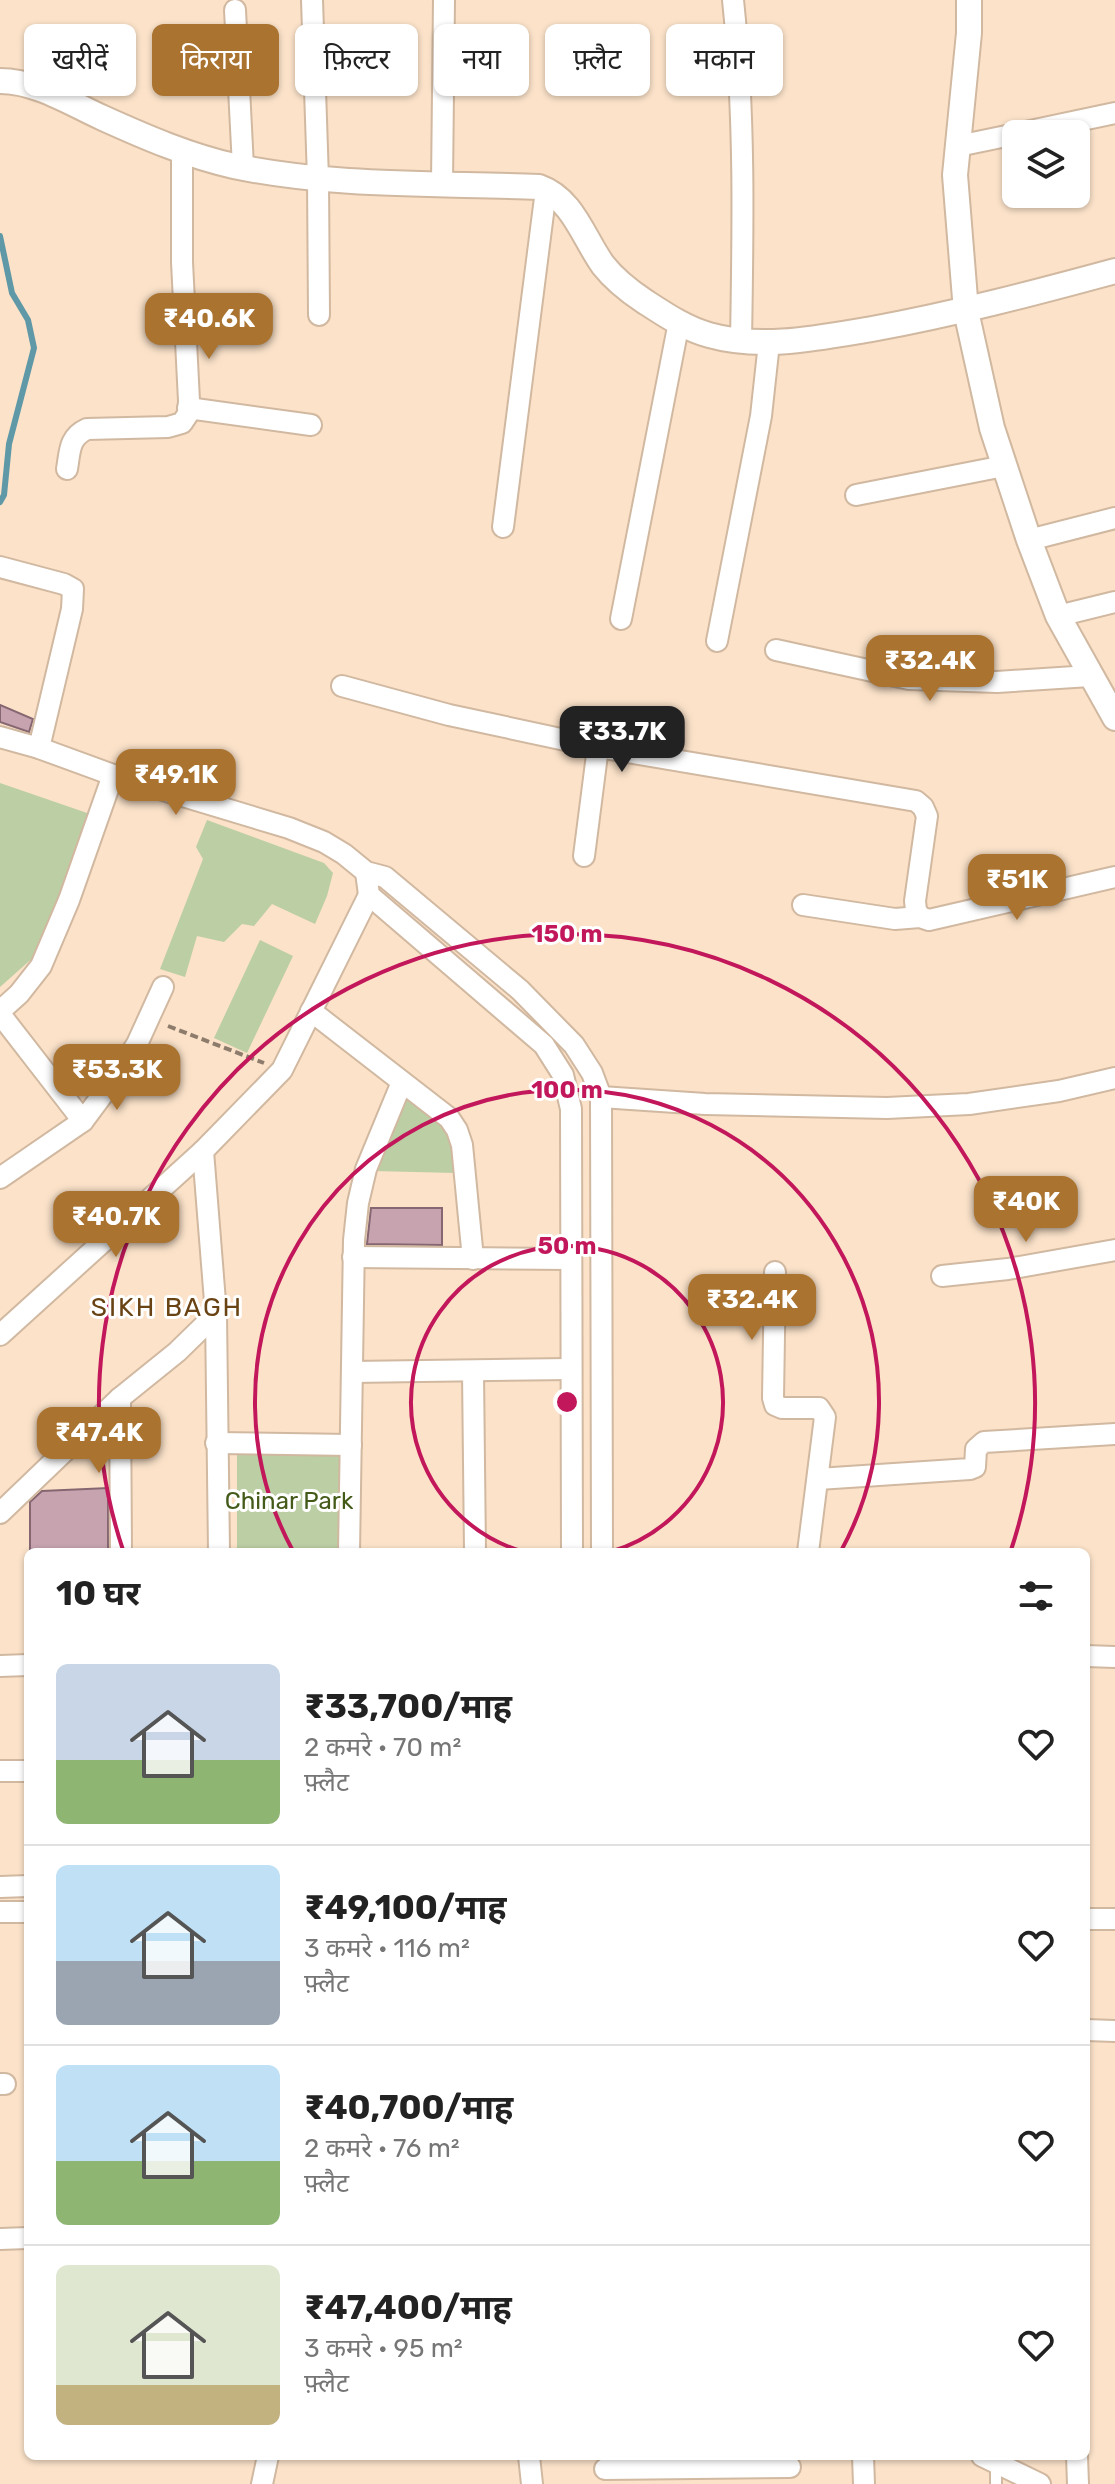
<!DOCTYPE html>
<html lang="hi">
<head>
<meta charset="utf-8">
<style>
	:root { --surface:#fff; --page:#f6f6f6; --text:#222; --muted:#767676; --line:#e0e0e0; --accent:#aa732f }
	body { margin:0; font-family:Rubik,"Noto Sans Devanagari",sans-serif; background:var(--page); color:var(--text); height:100vh; display:flex; flex-direction:column; font-size:30px; white-space:nowrap }
	* { box-sizing:border-box; margin:0 }
	p { font-size:26px; color:var(--muted) }
	.icon { flex:none; width:44px; height:44px; fill:none; stroke:currentColor; stroke-width:2; stroke-linecap:round; stroke-linejoin:round }
	.map { position:relative; flex:1; overflow:hidden }
	.sheet { position:absolute; left:24px; top:1548px; width:1066px; height:912px; display:flex; flex-direction:column; background:var(--surface); border-radius:12px; box-shadow:0 2px 6px #0004 }
	.sheet>* { flex:none }
	.banner { position:absolute; left:24px; top:24px; width:1068px; height:72px; display:flex; gap:16px }
	.controls { position:absolute; left:1002px; top:120px; display:grid; gap:16px }
	.controls a { display:grid; place-items:center; width:88px; height:88px; border-radius:12px; background:var(--surface); box-shadow:0 2px 6px #0004; font-size:40px }
	.price { position:absolute; translate:-50% -68px; padding:0 18px; border-radius:16px; background:var(--accent); color:#fff; font-size:26px; line-height:52px; filter:drop-shadow(0 2px 4px #0008) }
	.price::after { content:''; position:absolute; left:50%; top:48px; width:24px; height:18px; margin-left:-12px; background:inherit; clip-path:polygon(0 0,100% 0,50% 100%) }
	.price.on { background:#222; color:#fff }
	ul { padding:0; list-style:none }
	li { display:flex; align-items:center; gap:24px; height:200px; padding:0 32px }
	li+li { border-top:2px solid var(--line) }
	li span { display:grid; place-items:center; flex:none; width:224px; height:160px; border-radius:12px; color:#555 }
	li>.icon { margin-inline-start:auto }
	span .icon { width:96px; height:96px; fill:#fffc; stroke-width:1 }
	li b { font-size:34px }
	h2 { display:flex; justify-content:space-between; align-items:center; height:96px; padding:0 32px; font-size:34px }
	.chip { padding:0 28px; border-radius:12px; background:var(--surface); box-shadow:0 2px 6px #0004; font-size:28px; line-height:72px }
	.chip.on { background:var(--accent); color:#fff }
	.map>svg:first-child { display:block }
	.green { fill:#bccea4 }
	.lines { fill:none; stroke-linecap:round; stroke-linejoin:round }
	.stream { stroke:#5f98a6; stroke-width:6 }
	.building { fill:#c6a3af; stroke:#856671; stroke-width:2 }
	.service-casing { stroke:#d1b8a0; stroke-width:14 }
	.minor-casing { stroke:#d1b8a0; stroke-width:24 }
	.tertiary-casing { stroke:#d1b8a0; stroke-width:28 }
	.path { stroke:#8d7c6c; stroke-width:4; stroke-dasharray:8 4; stroke-linecap:butt }
	.service { stroke:#fff; stroke-width:10 }
	.minor { stroke:#fff; stroke-width:20 }
	.tertiary { stroke:#fff; stroke-width:24 }
	.ring { fill:none; stroke:#c2185b; stroke-width:4 }
	.labels { text-anchor:middle; stroke-width:6; stroke-linejoin:round; paint-order:stroke }
	.park-label { font-size:24px; fill:#445a19; stroke:#fff }
	.neighbourhood-label { font-size:26px; letter-spacing:2px; fill:#694313; stroke:#fff }
	.centre { fill:#c2185b; stroke:#fff; stroke-width:4 }
	.ring-label { font-size:24px; text-anchor:middle; font-weight:bold; fill:#c2185b; stroke:#fff; stroke-width:6; stroke-linejoin:round; paint-order:stroke }
</style>
</head>
<body>
<div class="map">
<svg width="1115" height="2484" viewBox="0 0 1115 2484">
	<rect width="100%" height="100%" fill="#fbe2c9"/>
	<g class="green">
		<polygon points="0,783 90,814 72,869 36,955 0,987"/>
		<polygon points="207,820 324,863 333,873 327,896 315,924 272,904 254,926 242,924 224,942 197,936 185,977 160,969 203,859 196,847"/>
		<polygon points="260,940 293,956 247,1053 214,1038"/>
		<polygon points="404,1094 451,1130 456,1173 373,1171"/>
		<polygon points="237,1450 341,1451 341,1552 237,1552"/>
	</g>
	<g class="lines">
		<polyline class="stream" points="0,236 12,293 28,320 34,348 9,444 4,495 0,502"/>
	</g>
	<g class="building">
		<polygon points="0,705 33,719 29,732 0,722"/>
		<polygon points="371,1208 442,1208 442,1245 367,1244"/>
		<polygon points="108,1488 108,1552 30,1552 30,1502 42,1491"/>
	</g>
	<g class="lines">
		<g class="service-casing">
			<polyline id="service" points="996,2463 996,2484"/>
		</g>
		<g class="minor-casing">
			<g id="minor">
				<polyline points="312,0 318,179 319,315"/>
				<path d="M 733,0 C 745,114 743,227 741,341"/>
				<polyline points="235,10 243,167"/>
				<polyline points="1016,134 1115,113"/>
				<polyline points="958,146 1016,134"/>
				<polyline points="442,183 444,0"/>
				<polyline points="188,408 311,425"/>
				<path d="M 67,469 C 70,451 69,437 87,429 L 168,427 L 182,423 L 188,414 L 189,401 L 182,262 L 182,151"/>
				<polyline points="856,495 1004,466"/>
				<polyline points="503,527 546,190"/>
				<polyline points="1029,540 1115,518"/>
				<polyline points="0,567 64,584 73,589 72,609 39,748"/>
				<polyline points="1058,616 1115,602"/>
				<polyline points="621,619 679,322"/>
				<polyline points="717,641 761,416 769,343"/>
				<polyline points="776,650 909,679 997,682 1090,676"/>
				<polyline points="342,686 449,715 598,747 916,801 923,807 927,816 915,901 916,910 920,917"/>
				<polyline points="0,737 39,748 113,775 289,828 324,842 344,854 366,872 385,877 520,990 574,1045 592,1073 601,1097 602,1552"/>
				<polyline points="584,856 598,747"/>
				<polyline points="366,872 369,895 544,1045 563,1075 571,1109 572,1552"/>
				<polyline points="803,905 895,919 920,917 929,920 1115,877"/>
				<polyline points="0,1011 19,994 41,966 69,900 113,775"/>
				<polyline points="311,1011 449,1118 457,1130 462,1145 473,1259"/>
				<polyline points="0,1014 83,1121"/>
				<polyline points="601,1097 705,1104 887,1108 969,1104 1059,1091 1115,1078"/>
				<polyline points="0,1178 83,1121 115,1078 137,1044 163,987"/>
				<polyline points="353,1257 570,1259"/>
				<polyline points="775,1272 773,1398 775,1405 782,1408 819,1408 825,1417 808,1552"/>
				<polyline points="942,1276 1008,1269 1115,1250"/>
				<polyline points="0,1335 203,1151"/>
				<polyline points="352,1372 571,1369"/>
				<polyline points="473,1372 475,1552"/>
				<polyline points="120,1398 121,1552"/>
				<polyline points="216,1443 351,1445"/>
				<polyline points="818,1479 970,1469 975,1467 976,1449 984,1442 1115,1434"/>
				<polyline points="0,1513 120,1398 177,1352 216,1314"/>
				<polyline points="219,1552 216,1314 203,1151 282,1070 369,895"/>
				<polyline points="349,1552 354,1240 358,1203 366,1169 402,1082"/>
				<polyline points="1086,1656 1115,1657"/>
				<polyline points="0,1666 28,1665"/>
				<polyline points="0,1771 28,1771"/>
				<polyline points="0,1887 28,1886"/>
				<polyline points="0,1912 28,1912"/>
				<polyline points="1086,1919 1115,1919"/>
				<polyline points="1086,2030 1115,2031"/>
				<polyline points="0,2084 5,2084"/>
				<polyline points="0,2239 28,2238"/>
				<polyline points="529,2456 532,2484"/>
				<polyline points="863,2456 864,2484"/>
				<polyline points="982,2456 1040,2484"/>
				<polyline points="1077,2456 1078,2484"/>
				<polyline points="605,2469 790,2467"/>
				<polyline points="262,2484 268,2456"/>
			</g>
		</g>
		<g class="tertiary-casing">
			<g id="tertiary">
				<polyline points="969,0 969,33 955,175 966,311 992,428 1029,540 1058,616 1115,718"/>
				<path d="M 0,81 C 36,81 70,103 103,118 C 145,137 189,156 234,166 C 334,187 437,183 539,187 C 573,199 583,237 603,265 C 614,279 629,291 644,301 C 664,314 686,329 709,335 C 762,350 818,338 872,329 C 954,314 1034,293 1115,271"/>
			</g>
		</g>
		<polyline class="path" points="168,1026 264,1063"/>
		<use href="#service" class="service"/>
		<use href="#minor" class="minor"/>
		<use href="#tertiary" class="tertiary"/>
	</g>
	<g class="ring">
		<path d="M524 1552A156 156 0 1 1 610 1552"/>
		<path d="M293 1551A312 312 0 1 1 841 1551"/>
		<path d="M123 1550A468 468 0 1 1 1011 1550"/>
	</g>
	<g class="labels">
		<g class="park-label">
			<text x="289" y="1509">Chinar Park</text>
		</g>
		<g class="neighbourhood-label">
			<text x="167" y="1316">SIKH BAGH</text>
		</g>
	</g>
	<circle cx="567" cy="1402" r="12" class="centre"/>
	<g class="ring-label">
		<text x="567" y="942">150 m</text>
		<text x="567" y="1098">100 m</text>
		<text x="567" y="1254">50 m</text>
	</g>
</svg>
<div class="controls">
<a><svg class="icon" aria-label="layers" viewBox="0 0 24 24"><path d="M12 4l9 5-9 5-9-5zM3 14l9 5 9-5"/></svg></a>
</div>
<b class="price" style="left:209px;top:361px">₹40.6K</b>
<b class="price" style="left:930px;top:703px">₹32.4K</b>
<b class="price on" style="left:622px;top:774px">₹33.7K</b>
<b class="price" style="left:176px;top:817px">₹49.1K</b>
<b class="price" style="left:1017px;top:922px">₹51K</b>
<b class="price" style="left:117px;top:1112px">₹53.3K</b>
<b class="price" style="left:1026px;top:1244px">₹40K</b>
<b class="price" style="left:116px;top:1259px">₹40.7K</b>
<b class="price" style="left:752px;top:1342px">₹32.4K</b>
<b class="price" style="left:99px;top:1475px">₹47.4K</b>
<div class="banner">
<a class="chip">खरीदें</a>
<a class="chip on">किराया</a>
<a class="chip">फ़िल्टर</a>
<a class="chip">नया</a>
<a class="chip">फ़्लैट</a>
<a class="chip">मकान</a>
</div>
<section class="sheet">
<h2>10 घर<svg class="icon" aria-label="filters" viewBox="0 0 24 24"><path d="M4 7h16M4 17h16"/><circle cx="9" cy="7" r="2"/><circle cx="15" cy="17" r="2"/></svg></h2>
<ul>
<li><span style="background:linear-gradient(#c9d6e8 60%,#8fb573 0)"><svg class="icon" aria-label="home" viewBox="0 0 24 24"><path d="M3 11l9-7 9 7M6 9v11h12V9"/></svg></span><div><b>₹33,700/माह</b><p>2 कमरे · 70 m²</p><p>फ़्लैट</p></div><svg class="icon" aria-label="heart" viewBox="0 0 24 24"><path d="M12 20l-8-8c-3-5 5-10 8-4 3-6 11-1 8 4z"/></svg></li>
<li><span style="background:linear-gradient(#bfe0f5 60%,#9aa5b1 0)"><svg class="icon" aria-label="home" viewBox="0 0 24 24"><path d="M3 11l9-7 9 7M6 9v11h12V9"/></svg></span><div><b>₹49,100/माह</b><p>3 कमरे · 116 m²</p><p>फ़्लैट</p></div><svg class="icon" aria-label="heart" viewBox="0 0 24 24"><path d="M12 20l-8-8c-3-5 5-10 8-4 3-6 11-1 8 4z"/></svg></li>
<li><span style="background:linear-gradient(#bfe0f5 60%,#8fb573 0)"><svg class="icon" aria-label="home" viewBox="0 0 24 24"><path d="M3 11l9-7 9 7M6 9v11h12V9"/></svg></span><div><b>₹40,700/माह</b><p>2 कमरे · 76 m²</p><p>फ़्लैट</p></div><svg class="icon" aria-label="heart" viewBox="0 0 24 24"><path d="M12 20l-8-8c-3-5 5-10 8-4 3-6 11-1 8 4z"/></svg></li>
<li><span style="background:linear-gradient(#dfe7d0 75%,#c2b280 0)"><svg class="icon" aria-label="home" viewBox="0 0 24 24"><path d="M3 11l9-7 9 7M6 9v11h12V9"/></svg></span><div><b>₹47,400/माह</b><p>3 कमरे · 95 m²</p><p>फ़्लैट</p></div><svg class="icon" aria-label="heart" viewBox="0 0 24 24"><path d="M12 20l-8-8c-3-5 5-10 8-4 3-6 11-1 8 4z"/></svg></li>
</ul>
</section>
</div>
</body>
</html>
